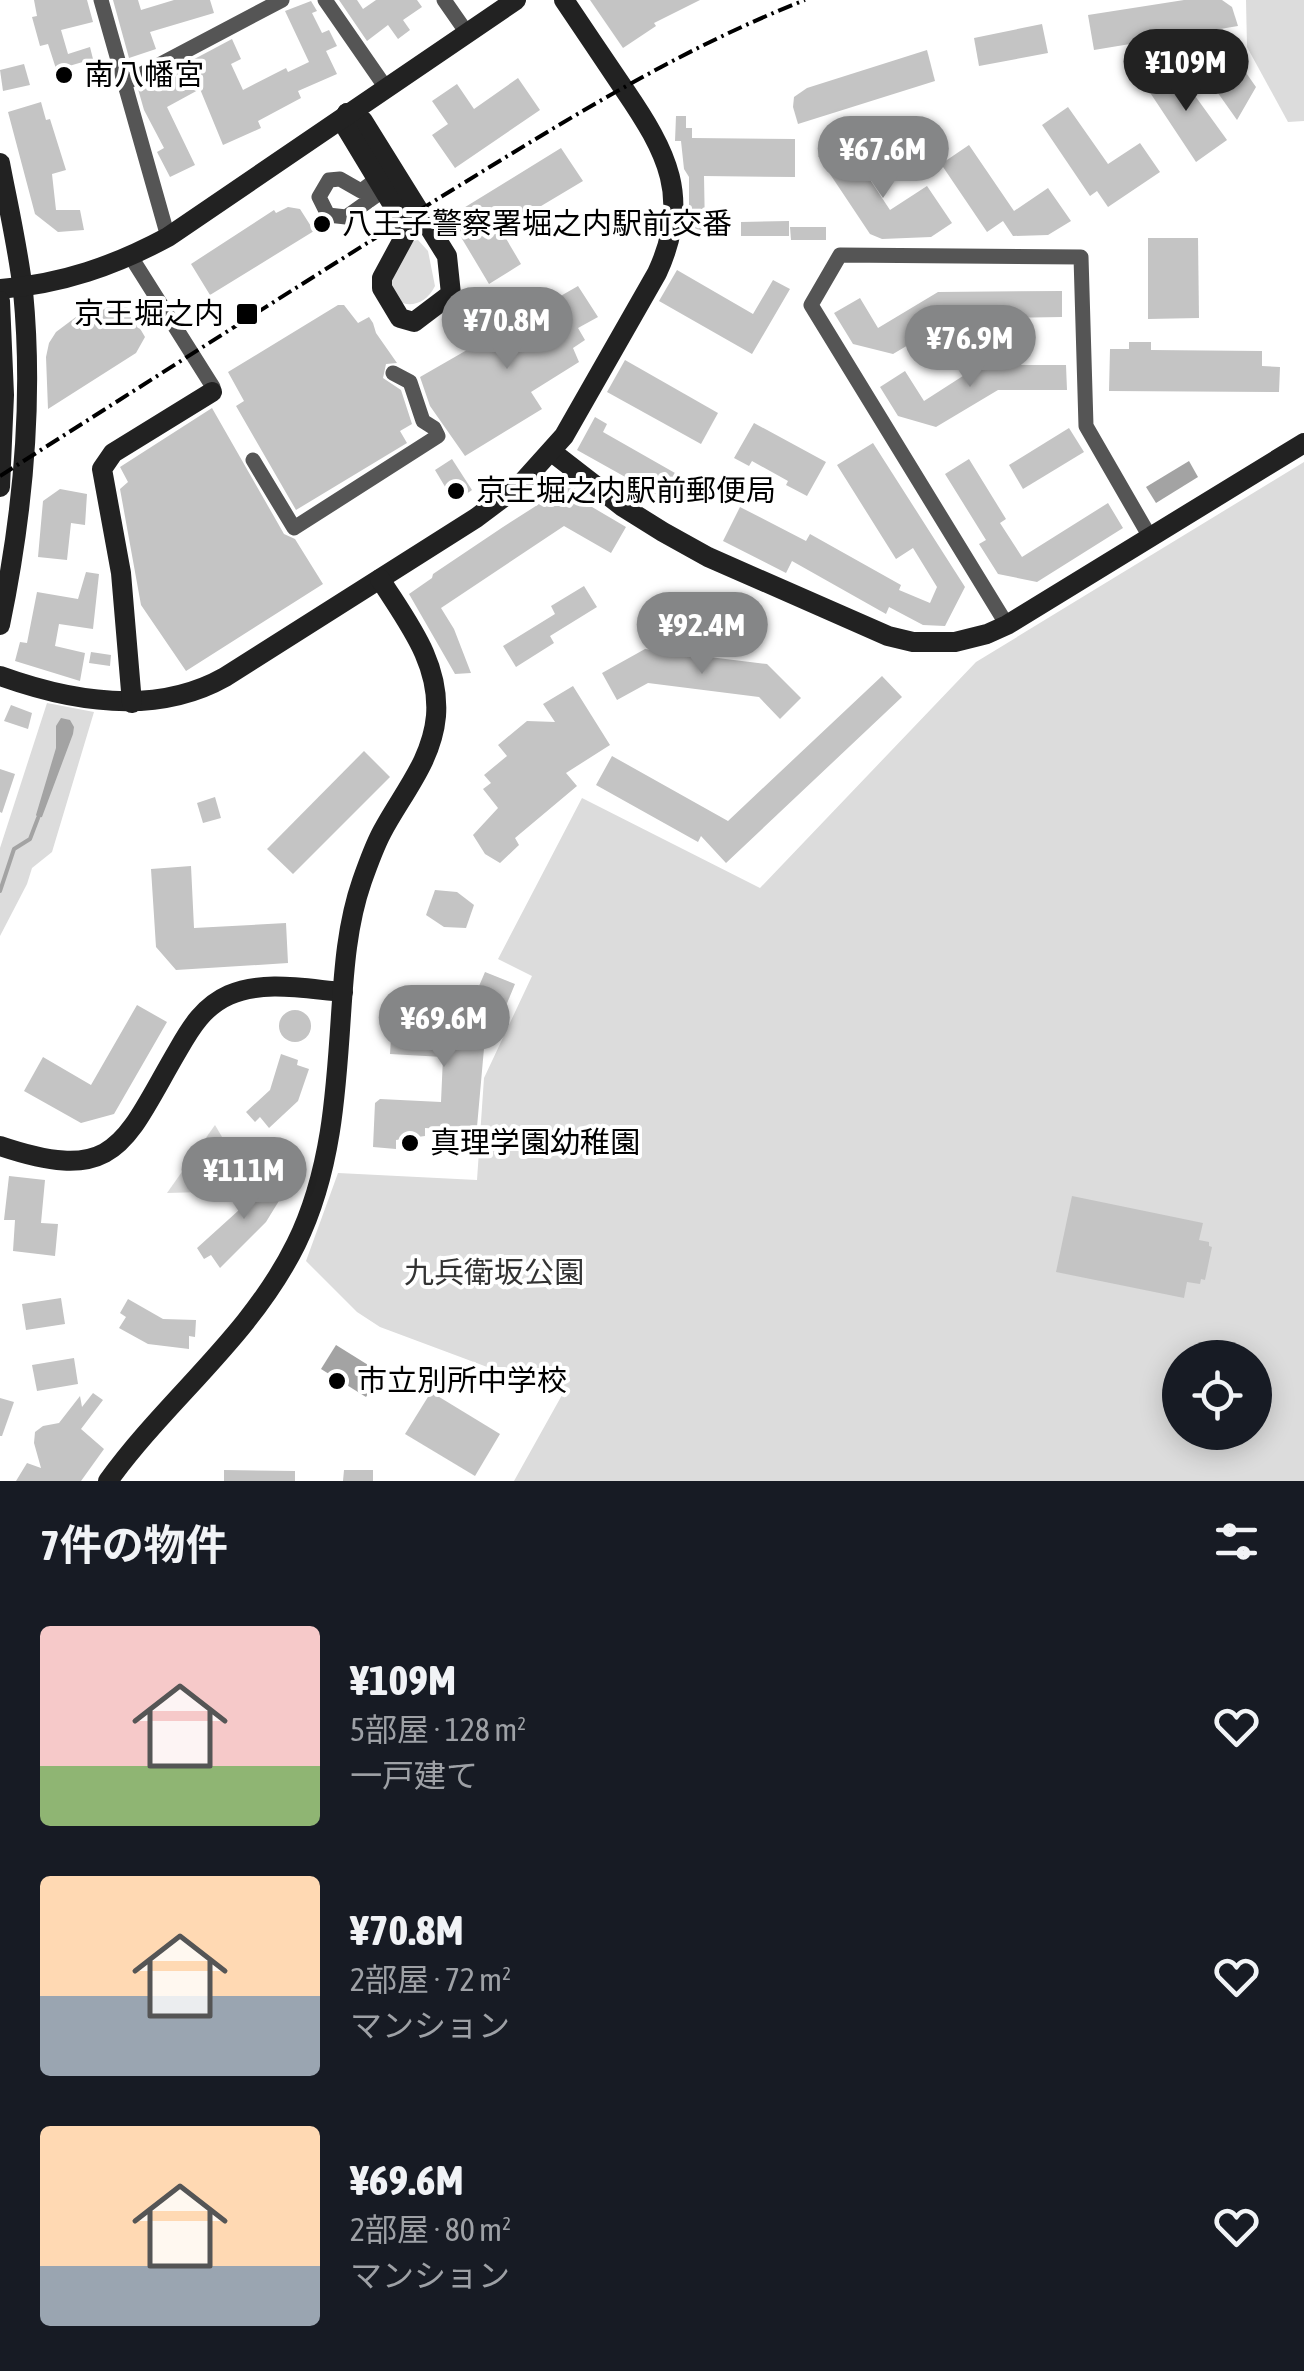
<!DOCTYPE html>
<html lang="ja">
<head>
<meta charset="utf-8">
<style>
	:root { --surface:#171b24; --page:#242831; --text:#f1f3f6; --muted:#9ea1a6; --accent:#858687 }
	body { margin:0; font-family:"Asap Condensed","Noto Sans JP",sans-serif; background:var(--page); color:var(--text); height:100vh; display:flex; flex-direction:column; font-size:38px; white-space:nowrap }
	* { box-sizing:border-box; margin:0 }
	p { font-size:32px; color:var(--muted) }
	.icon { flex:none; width:55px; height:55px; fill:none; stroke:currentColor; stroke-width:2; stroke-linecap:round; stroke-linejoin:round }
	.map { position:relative; height:1481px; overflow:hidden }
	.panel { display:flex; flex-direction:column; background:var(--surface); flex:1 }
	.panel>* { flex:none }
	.controls { position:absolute; left:1162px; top:1340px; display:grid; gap:20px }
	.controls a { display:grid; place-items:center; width:110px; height:110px; border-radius:50%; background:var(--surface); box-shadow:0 5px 25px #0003; font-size:50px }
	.price { position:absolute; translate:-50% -85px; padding:0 22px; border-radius:35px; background:var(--accent); color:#fff; font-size:32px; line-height:65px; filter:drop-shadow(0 2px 5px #0008) }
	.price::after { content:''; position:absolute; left:50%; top:60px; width:30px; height:22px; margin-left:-15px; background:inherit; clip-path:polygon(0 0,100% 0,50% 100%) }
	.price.current { background:#222; color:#fff }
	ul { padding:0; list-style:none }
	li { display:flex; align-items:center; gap:30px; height:250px; padding:0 40px }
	li span { display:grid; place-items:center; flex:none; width:280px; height:200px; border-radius:10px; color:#555 }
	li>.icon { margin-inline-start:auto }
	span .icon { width:120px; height:120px; fill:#fffc; stroke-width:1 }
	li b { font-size:42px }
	h2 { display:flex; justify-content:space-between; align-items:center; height:120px; padding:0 40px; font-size:42px }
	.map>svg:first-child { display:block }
	.green { fill:#dcdcdc; fill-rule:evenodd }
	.water { fill:#a3a3a3 }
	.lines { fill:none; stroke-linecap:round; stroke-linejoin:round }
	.stream { stroke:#a3a3a3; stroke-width:4 }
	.building { fill:#c4c4c4 }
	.street { stroke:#555; stroke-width:15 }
	.secondary { stroke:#222; stroke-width:20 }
	.rail { stroke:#000; stroke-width:4; stroke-dasharray:15 5 2.5 5; stroke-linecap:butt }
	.poi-dot { fill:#000; stroke:#fff; stroke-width:4 }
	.labels { text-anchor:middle; stroke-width:8; stroke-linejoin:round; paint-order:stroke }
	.poi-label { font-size:30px; fill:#000; stroke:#fff; text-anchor:start }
	.park-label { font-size:30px; fill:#333; stroke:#fff }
</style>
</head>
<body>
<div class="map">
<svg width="1304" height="1481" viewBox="0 0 1304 1481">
	<rect width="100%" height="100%" fill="#fff"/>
	<g class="green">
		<polygon points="1246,0 1304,0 1304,121 1288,122 1247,47"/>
		<path d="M 418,240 L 428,251 L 435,286 C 422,314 386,308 392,279 C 395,267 407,252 413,241 Z"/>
		<path d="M 1304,462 L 1304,1481 L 514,1481 L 562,1395 L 380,1327 L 357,1312 L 306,1261 L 338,1173 L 477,1180 L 484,1078 L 532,976 L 498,959 L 582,798 L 760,888 L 976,662 ZM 1180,1358 L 1255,1358 L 1255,1432 L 1180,1432 Z"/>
		<polygon points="47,703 94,712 52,852 32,868 27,884 0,936 0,848"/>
		<polygon points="215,1125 232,1154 203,1192 167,1193"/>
	</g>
	<g class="water">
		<polygon points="1189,461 1198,477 1156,503 1146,487"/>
		<polygon points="61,718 70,720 74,727 73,734 42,817 38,818 36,815 56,748 56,726"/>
		<polygon points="336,1345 381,1373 366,1397 321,1369"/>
	</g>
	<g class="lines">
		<polyline class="stream" points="0,891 14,849 30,839 38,818"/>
	</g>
	<g class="building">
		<polygon points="34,0 87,0 93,22 61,30 68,54 90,47 93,59 69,66 72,75 59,78 48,44 40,46 32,17 37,16"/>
		<polygon points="113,0 138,0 141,10 174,0 210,0 214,13 150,32 156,49 129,58"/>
		<polygon points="339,0 357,0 363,9 376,0 417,0 422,7 403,20 410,30 398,39 388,25 367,41"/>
		<polygon points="590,0 700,0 654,23 656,26 623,48"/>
		<polygon points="1184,0 1222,0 1232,7 1238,26 1094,50 1088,15"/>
		<polygon points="311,1 317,11 312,13 322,33 329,30 337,46 326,51 337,74 298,91 301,98 258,121 261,128 223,145 200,89 167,107 195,165 170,177 157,152 164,148 144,110 138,89 232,39 241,59 231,64 243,90 286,68 288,72 309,62 285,11"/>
		<polygon points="1042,24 1048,53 979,66 974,38"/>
		<polygon points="927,50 935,81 798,124 793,107 794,97 807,88"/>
		<polygon points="1237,60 1256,87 1237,120 1213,86 1223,79 1219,73"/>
		<polygon points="24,64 30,85 3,91 0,70"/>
		<polygon points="1172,64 1227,140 1196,162 1147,88 1165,75 1163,70"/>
		<polygon points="518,78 540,110 455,168 432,135 448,124 432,101 457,84 474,109"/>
		<polygon points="41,102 46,120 50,119 66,170 52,174 56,210 80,210 84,230 58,232 35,214 8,112"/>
		<polygon points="1068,107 1108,164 1140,143 1160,172 1108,207 1097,191 1090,196 1042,125"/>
		<polygon points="676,116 686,116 686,128 692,128 692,138 795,139 795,177 704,176 705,230 689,230 689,177 684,169 681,141 675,141"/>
		<polygon points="843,139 890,210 927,186 952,223 931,237 882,239 870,234 818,156"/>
		<polygon points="969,145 1014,211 1048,188 1071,221 1048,235 1013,236 1003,221 987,232 941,164"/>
		<polygon points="561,148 583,181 501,230 521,264 489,284 449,217"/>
		<polygon points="288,207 300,209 314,231 210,295 191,264 274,210 276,213"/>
		<polygon points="789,221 789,236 741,236 741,222"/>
		<polygon points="790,227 826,227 826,240 791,240"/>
		<polygon points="1148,238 1198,238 1199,318 1148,319"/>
		<polygon points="677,270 753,314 773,280 790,289 752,354 659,301"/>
		<polygon points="578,286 598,317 578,328 585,340 573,348 579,362 531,392 542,409 465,456 430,406 420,377"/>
		<polygon points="1062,291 1062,317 952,319 893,354 853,344 834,313 860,298 878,328 938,292"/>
		<polygon points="122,298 145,337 136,353 48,409 46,357 49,343 56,332 88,308 93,316"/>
		<polygon points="338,305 344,305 358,323 369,317 373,323 376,333 397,363 386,364 383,378 401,390 412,424 400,431 407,443 296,510 236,406 244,401 228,372"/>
		<polygon points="1129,342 1151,342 1151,350 1262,351 1262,366 1280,367 1279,392 1109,391 1110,349 1129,349"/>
		<polygon points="625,360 718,413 701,444 607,392"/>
		<polygon points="980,365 1066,365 1067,390 998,390 936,427 898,416 880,387 905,371 924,401"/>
		<polygon points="212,408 284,534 295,539 323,584 186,671 141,605 120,489 128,482 120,467"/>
		<polygon points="595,417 607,424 603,432 675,473 661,497 577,450"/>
		<polygon points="754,423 826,462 807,496 786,485 788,481 752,461 749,466 734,458"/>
		<polygon points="1069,428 1084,452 1023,489 1009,465"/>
		<polygon points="873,443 965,587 945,626 923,625 889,607 886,614 792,561 786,573 723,541 740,507 806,541 810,534 901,585 899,590 930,603 937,587 913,548 896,559 837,465"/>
		<polygon points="452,459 472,490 456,501 447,498 447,490 435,470"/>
		<polygon points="969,459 1006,519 1000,523 1022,557 1108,503 1123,528 1037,582 998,574 979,544 986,540 945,474"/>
		<polygon points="574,487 587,504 626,527 611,553 564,526 441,608 454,629 471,673 455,674 409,594 432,578 433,574 503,527 564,488"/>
		<polygon points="60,489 87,494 85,525 71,523 67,560 38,557 43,501"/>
		<polygon points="86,572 99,574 93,629 59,624 55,646 85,653 80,681 15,661 20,642 27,643 37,592 78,599"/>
		<polygon points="584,586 597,607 550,636 554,643 516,667 503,646 555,614 551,606"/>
		<polygon points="645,649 767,664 801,698 780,719 759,697 648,683 617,700 602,673"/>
		<polygon points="91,652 111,655 110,666 89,663"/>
		<polygon points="882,676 902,697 726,863 701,836 698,842 596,785 612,756 728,821"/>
		<polygon points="573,686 610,745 566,773 577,786 515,838 519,845 500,863 485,854 473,835 498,808 483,789 491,783 484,775 507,756 498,745 527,721 555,722 543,704"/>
		<polygon points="11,705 32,713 28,729 4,721"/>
		<polygon points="364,751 390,777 293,874 267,849"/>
		<polygon points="0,769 15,774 2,813 0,812"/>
		<polygon points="215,797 221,818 203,823 197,803"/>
		<polygon points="191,866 194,928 286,923 288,963 176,970 156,947 151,869"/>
		<polygon points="435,890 457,892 474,905 466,928 444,927 426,915"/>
		<polygon points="485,972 515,984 496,1030 486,1026 476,1138 459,1137 459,1130 425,1128 425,1136 396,1140 396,1149 373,1147 375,1103 380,1099 441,1102 443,1057 390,1054 392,1022 462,1026"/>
		<polygon points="137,1005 167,1022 114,1114 81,1123 24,1091 43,1057 91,1085"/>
		<circle cx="295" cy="1026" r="16"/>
		<polygon points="281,1054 298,1060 297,1065 309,1069 298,1101 269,1128 260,1117 255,1122 246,1112 270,1090"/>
		<polygon points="265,1169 278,1176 274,1184 285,1191 266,1222 220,1268 211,1255 204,1259 197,1248 249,1201"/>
		<polygon points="9,1176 45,1180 41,1223 58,1224 55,1256 13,1251 15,1220 4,1220"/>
		<polygon points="1072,1196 1203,1223 1199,1240 1209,1242 1209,1246 1212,1247 1205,1280 1201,1279 1200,1284 1187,1282 1184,1298 1056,1272"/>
		<polygon points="61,1298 65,1324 26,1330 22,1304"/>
		<polygon points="128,1299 163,1319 196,1320 195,1337 189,1336 189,1349 148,1344 119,1328 126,1317 120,1313"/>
		<polygon points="74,1358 78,1384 37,1391 32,1365"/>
		<polygon points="431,1392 500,1434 475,1476 405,1434"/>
		<polygon points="93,1393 103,1400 81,1429 104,1449 81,1481 16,1481 27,1463 41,1468 34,1443 35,1432 43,1426 59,1423 80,1396 82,1407"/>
		<polygon points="0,1398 14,1402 2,1436 0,1436"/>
		<polygon points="224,1470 295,1471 295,1481 224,1481"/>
		<polygon points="344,1470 373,1470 373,1481 343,1481"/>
	</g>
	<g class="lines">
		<g class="street">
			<polyline points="101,0 168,237"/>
			<polyline points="325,0 386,88"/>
			<polyline points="444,0 467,33"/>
			<polyline points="125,83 282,0"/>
			<polyline points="372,172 373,182 361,191 340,179 329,180 319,197 328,215 346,217 391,185"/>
			<polyline points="131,257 213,387 212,392"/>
			<polyline points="253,460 294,528 438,436 434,428 423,421 410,382 393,373"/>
			<polyline points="1007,625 811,305 840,255 1081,257 1086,426 1150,537"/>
		</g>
		<g class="secondary">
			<polyline points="347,113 363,121 447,256 451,294 414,322 400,318 382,288 382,278 408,230"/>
			<polyline points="347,113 347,129 408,230"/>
			<path d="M 0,163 C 8,205 18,248 23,291 C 34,404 23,514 0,625"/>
			<path d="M 0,289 C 62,284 114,266 168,237 L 516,0"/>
			<polyline points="0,301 4,395 0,487"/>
			<polyline points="552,452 623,507 663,532 708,557 888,636 913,642 955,642 987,634 1007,625 1304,443"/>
			<path d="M 0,676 C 72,702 156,716 225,677 L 476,518 L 520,485 L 564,436 L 657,273 C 692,198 667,152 624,89 C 604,59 584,30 564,0"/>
			<polyline points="132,703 121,573 102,469 113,453 212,392"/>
			<path d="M 0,1146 C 118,1186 124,1142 178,1050 C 191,1027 204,1006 229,995 C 264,980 306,989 343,992"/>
			<path d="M 108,1481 C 168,1398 250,1337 296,1244 C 331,1173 336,1094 341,1015 C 344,970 347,924 362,881 C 368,864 374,847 382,832 C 402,794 432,761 436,716 C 440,662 407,622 380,579"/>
		</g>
		<path class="rail" d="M 0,476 C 143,385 287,293 431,203 C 552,129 672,52 805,0"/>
	</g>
	<g class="poi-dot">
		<circle cx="64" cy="75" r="10"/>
		<circle cx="322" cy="224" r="10"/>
		<rect x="235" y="302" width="24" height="24" rx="5"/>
		<circle cx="456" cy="491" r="10"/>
		<circle cx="410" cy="1143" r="10"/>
		<circle cx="337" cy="1381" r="10"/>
	</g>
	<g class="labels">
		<g class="poi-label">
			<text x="84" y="85">南八幡宮</text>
			<text x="342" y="234">八王子警察署堀之内駅前交番</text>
			<text x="224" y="324" text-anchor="end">京王堀之内</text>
			<text x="476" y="501">京王堀之内駅前郵便局</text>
			<text x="430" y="1153">真理学園幼稚園</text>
			<text x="357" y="1391">市立別所中学校</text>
		</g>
		<g class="park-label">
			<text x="494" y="1283">九兵衛坂公園</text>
		</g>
	</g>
</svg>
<div class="controls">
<a><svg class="icon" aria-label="locate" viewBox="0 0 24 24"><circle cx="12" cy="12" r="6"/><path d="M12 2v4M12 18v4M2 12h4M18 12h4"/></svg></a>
</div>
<b class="price current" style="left:1186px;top:114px">¥109M</b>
<b class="price" style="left:883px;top:201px">¥67.6M</b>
<b class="price" style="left:507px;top:372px">¥70.8M</b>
<b class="price" style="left:970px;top:390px">¥76.9M</b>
<b class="price" style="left:702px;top:677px">¥92.4M</b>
<b class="price" style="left:444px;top:1070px">¥69.6M</b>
<b class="price" style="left:244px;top:1222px">¥111M</b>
</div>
<section class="panel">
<h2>7件の物件<svg class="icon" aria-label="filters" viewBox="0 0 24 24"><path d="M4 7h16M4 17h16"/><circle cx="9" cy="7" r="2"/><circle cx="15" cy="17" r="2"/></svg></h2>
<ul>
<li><span style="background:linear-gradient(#f6c9c9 70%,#8fb573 0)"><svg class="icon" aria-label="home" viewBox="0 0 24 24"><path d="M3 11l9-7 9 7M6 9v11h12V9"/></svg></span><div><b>¥109M</b><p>5部屋 · 128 m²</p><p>一戸建て</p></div><svg class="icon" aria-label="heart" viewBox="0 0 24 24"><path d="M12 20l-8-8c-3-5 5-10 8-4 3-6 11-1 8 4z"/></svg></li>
<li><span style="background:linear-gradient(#ffd9b3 60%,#9aa5b1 0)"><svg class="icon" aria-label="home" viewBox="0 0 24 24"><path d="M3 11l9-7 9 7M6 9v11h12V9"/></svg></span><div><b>¥70.8M</b><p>2部屋 · 72 m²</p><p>マンション</p></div><svg class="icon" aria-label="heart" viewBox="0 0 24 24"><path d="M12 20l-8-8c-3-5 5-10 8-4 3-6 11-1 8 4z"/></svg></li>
<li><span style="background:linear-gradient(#ffd9b3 70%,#9aa5b1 0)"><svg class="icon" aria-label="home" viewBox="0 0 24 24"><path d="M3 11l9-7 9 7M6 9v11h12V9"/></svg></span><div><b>¥69.6M</b><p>2部屋 · 80 m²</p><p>マンション</p></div><svg class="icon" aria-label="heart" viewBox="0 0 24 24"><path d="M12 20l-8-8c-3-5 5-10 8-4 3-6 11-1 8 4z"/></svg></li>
</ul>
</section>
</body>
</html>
